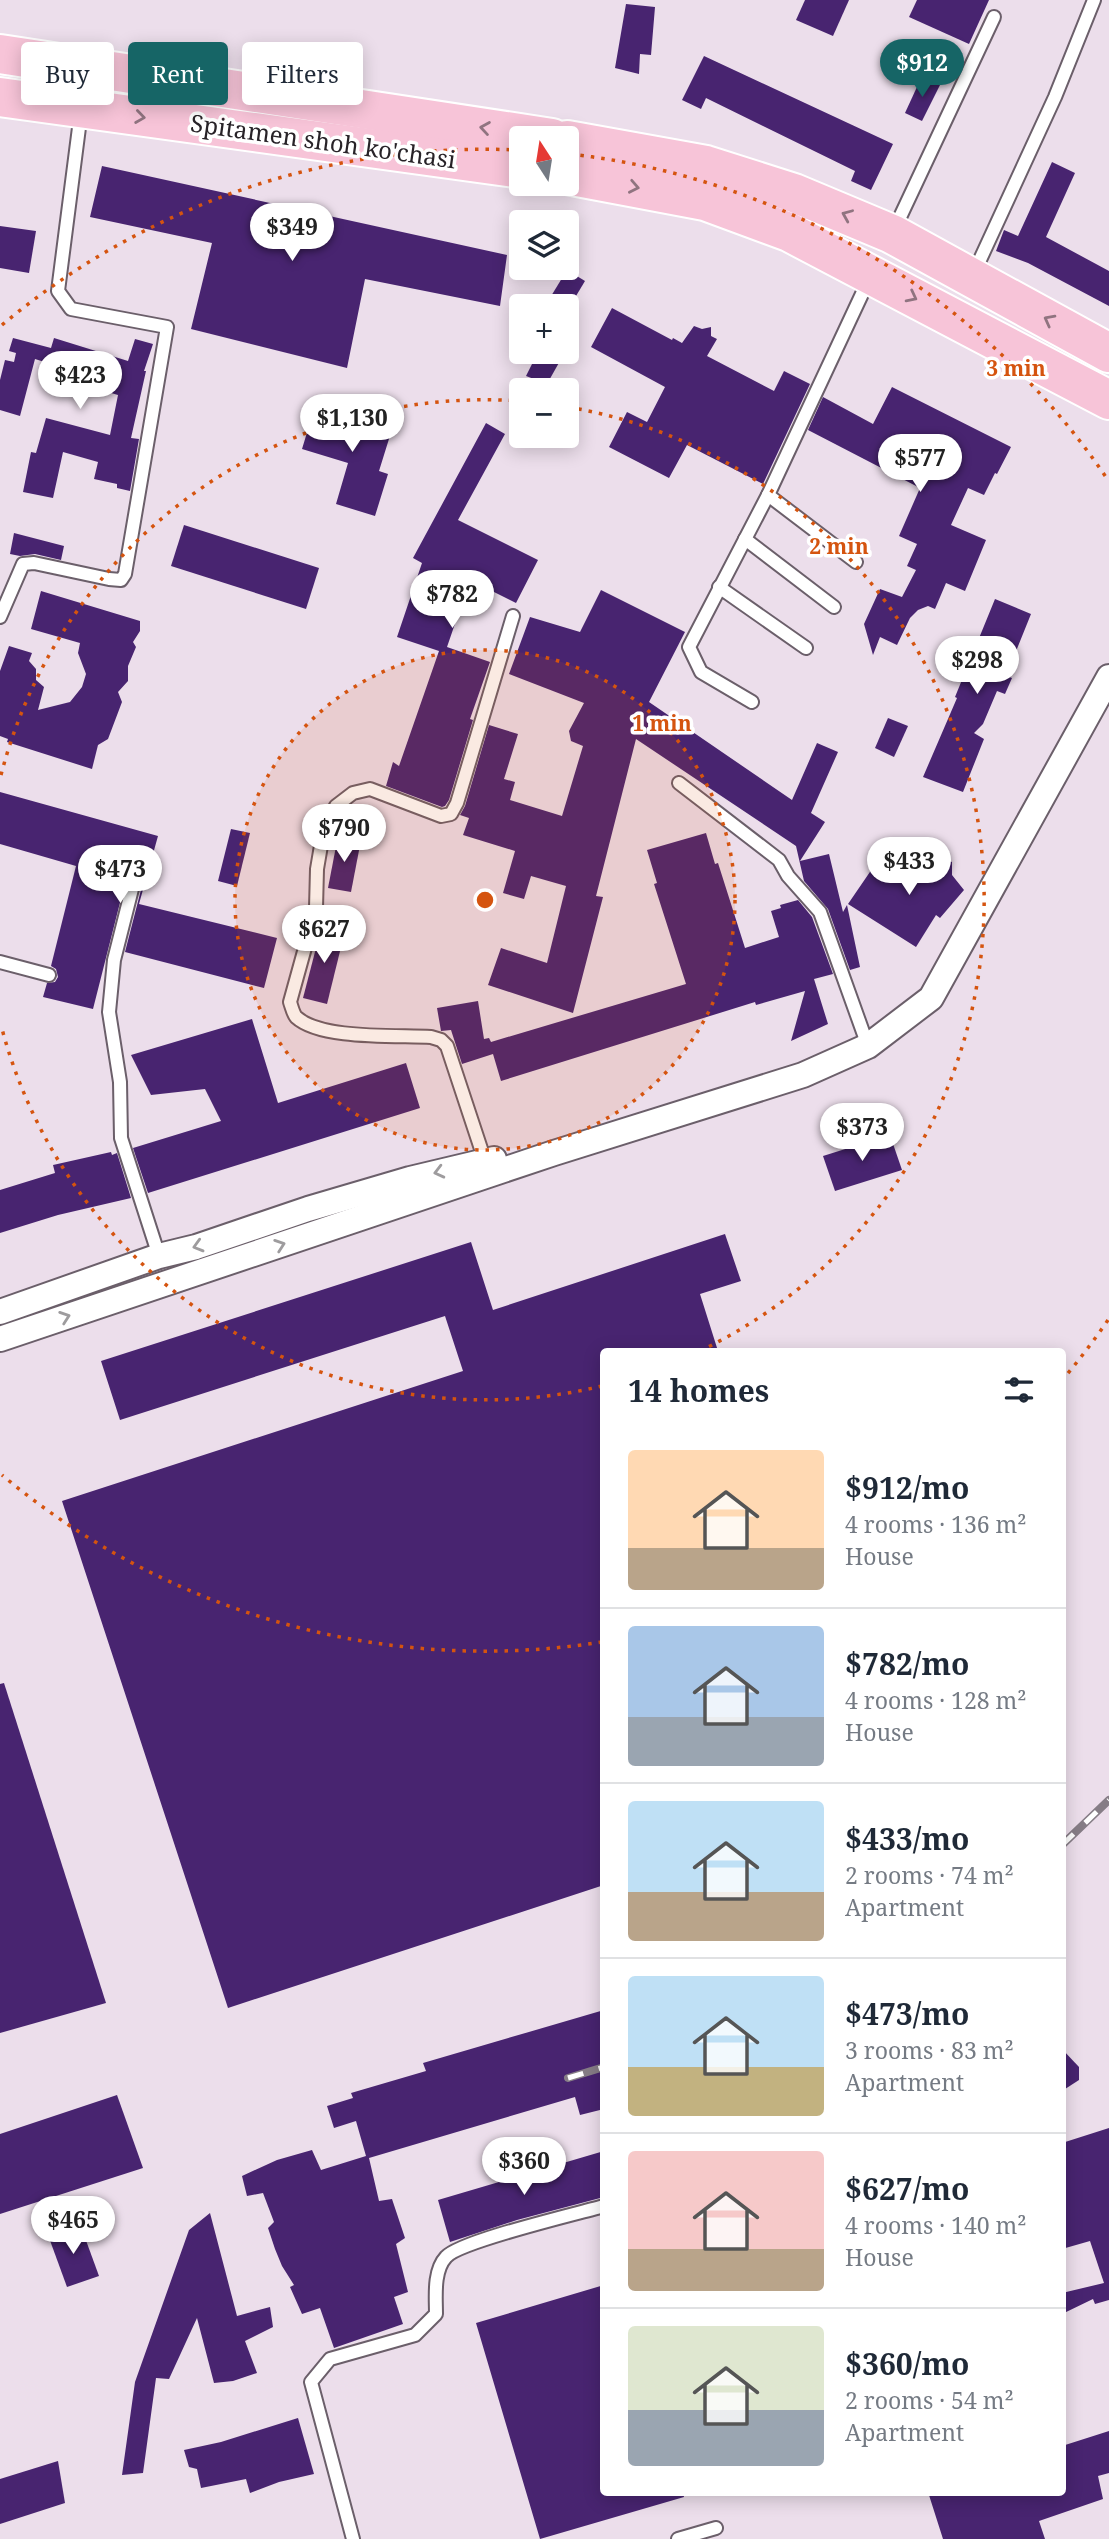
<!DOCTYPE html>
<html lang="en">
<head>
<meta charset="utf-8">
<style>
	:root { --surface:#fff; --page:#f6f6f7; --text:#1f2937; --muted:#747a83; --line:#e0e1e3; --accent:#166566 }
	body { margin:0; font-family:"Noto Serif",serif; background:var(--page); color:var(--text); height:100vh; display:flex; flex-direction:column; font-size:26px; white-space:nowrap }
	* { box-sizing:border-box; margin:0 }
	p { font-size:23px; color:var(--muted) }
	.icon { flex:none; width:38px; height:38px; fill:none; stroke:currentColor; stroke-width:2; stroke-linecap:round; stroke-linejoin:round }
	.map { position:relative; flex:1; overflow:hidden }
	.details { position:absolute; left:600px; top:1348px; width:466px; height:1148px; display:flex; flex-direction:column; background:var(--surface); border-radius:7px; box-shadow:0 4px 18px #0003 }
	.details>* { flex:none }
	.guide { position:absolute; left:21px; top:42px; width:474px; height:63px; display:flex; gap:14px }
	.needle { width:46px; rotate:348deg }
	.fabs { position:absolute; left:509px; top:126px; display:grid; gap:14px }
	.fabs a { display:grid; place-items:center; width:70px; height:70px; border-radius:7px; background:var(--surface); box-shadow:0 4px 18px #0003; font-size:35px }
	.price { position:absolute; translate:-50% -60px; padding:0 16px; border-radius:24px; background:#fff; color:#222; font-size:23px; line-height:46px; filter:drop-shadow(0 2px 4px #0008) }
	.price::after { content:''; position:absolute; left:50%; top:42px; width:21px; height:16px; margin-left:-10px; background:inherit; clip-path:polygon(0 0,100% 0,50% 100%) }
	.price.current { background:var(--accent); color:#fff }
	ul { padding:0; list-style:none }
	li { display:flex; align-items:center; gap:21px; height:175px; padding:0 28px }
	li+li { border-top:2px solid var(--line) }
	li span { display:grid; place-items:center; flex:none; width:196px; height:140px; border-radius:7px; color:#555 }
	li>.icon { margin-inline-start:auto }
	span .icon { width:84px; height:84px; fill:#fffc; stroke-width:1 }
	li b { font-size:30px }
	h2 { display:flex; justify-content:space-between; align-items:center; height:84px; padding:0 28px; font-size:30px }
	.pill { padding:0 24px; border-radius:7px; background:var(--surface); box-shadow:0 4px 18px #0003; font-size:24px; line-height:63px }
	.pill.current { background:var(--accent); color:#fff }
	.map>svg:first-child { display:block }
	.building { fill:#482470 }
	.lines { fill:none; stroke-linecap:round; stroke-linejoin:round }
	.service-casing { stroke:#6b5f6a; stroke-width:16 }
	.minor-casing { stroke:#6b5f6a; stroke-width:28 }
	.primary-casing { stroke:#fff; stroke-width:42 }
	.service { stroke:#fff; stroke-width:12 }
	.minor { stroke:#fff; stroke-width:24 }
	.primary { stroke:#f7c4d8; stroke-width:38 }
	.rail-casing { stroke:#867d86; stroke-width:8 }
	.rail { stroke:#fff; stroke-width:5; stroke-dasharray:16; stroke-linecap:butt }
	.oneway { stroke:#907480 }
	.oneway2 { stroke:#9e9c9e }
	.ring { fill:none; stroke:#d5540f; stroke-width:3.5; stroke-dasharray:3.5 7 }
	.labels { text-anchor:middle; stroke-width:7; stroke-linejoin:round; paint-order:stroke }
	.street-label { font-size:24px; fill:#282328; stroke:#fff }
	.centre { fill:#d5540f; stroke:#fff; stroke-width:3.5 }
	.ring-label { font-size:21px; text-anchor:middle; font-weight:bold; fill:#d5540f; stroke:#fff; stroke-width:7; stroke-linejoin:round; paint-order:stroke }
</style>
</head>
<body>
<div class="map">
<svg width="1109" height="2539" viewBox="0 0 1109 2539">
	<rect width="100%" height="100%" fill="#ecdeeb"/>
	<g class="building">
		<polygon points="805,0 849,0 833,36 796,20"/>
		<polygon points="917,0 989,0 969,44 909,17"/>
		<polygon points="626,4 655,7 651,55 640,54 639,74 615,68"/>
		<polygon points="704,56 893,144 871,190 851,181 855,171 706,98 701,109 682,100"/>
		<polygon points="922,76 940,85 922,121 905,113"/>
		<polygon points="1052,162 1075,173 1046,237 1109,271 1109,306 1028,263 996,251 1004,230 1018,236"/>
		<polygon points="102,166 507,255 500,306 365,279 347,368 191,329 212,243 90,217"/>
		<polygon points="0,226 36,231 29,273 0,268"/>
		<polygon points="567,270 585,281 570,306 545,306"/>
		<polygon points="612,308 672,340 673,338 682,343 694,326 702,329 711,327 711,336 717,339 707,356 774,391 784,371 810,384 763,484 687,445 669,478 609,447 627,412 647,422 665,387 591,347"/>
		<polygon points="13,338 51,348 54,338 128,361 135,339 153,344 144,371 146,371 131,438 139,439 130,491 117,488 117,484 94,479 98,462 63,452 53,498 23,492 31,452 36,453 46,418 110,435 118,395 70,381 73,371 35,359 20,416 0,410 0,380 5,360 14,362 16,353 9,351"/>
		<polygon points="538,352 565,352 547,384 526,376"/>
		<polygon points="892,387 1011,447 997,474 995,473 984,495 968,488 951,525 986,540 965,591 946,583 935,609 928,606 918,610 910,618 897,645 880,637 873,655 864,624 880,589 902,597 916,570 907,566 917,544 899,536 920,488 808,430 823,397 873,424"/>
		<polygon points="316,403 393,426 379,471 388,474 375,516 336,504 348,463 302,449"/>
		<polygon points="486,423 505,434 458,520 538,560 516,603 470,580 447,647 490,662 470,719 473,720 449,800 445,806 442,807 386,786 393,762 399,766 439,651 397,637 422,563 413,558"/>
		<polygon points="184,525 319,568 306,609 171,566"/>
		<polygon points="14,533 64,546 61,560 35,554 20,556 10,554"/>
		<polygon points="601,590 685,632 649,702 792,800 817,743 838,752 811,813 825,822 800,861 829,854 843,912 847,905 860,967 850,970 828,909 804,881 796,846 636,739 596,896 603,897 573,1013 488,985 501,948 547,963 566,886 531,876 524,899 503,893 515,851 463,835 469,818 460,815 465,806 489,725 518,734 504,779 515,782 510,800 562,816 583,746 571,741 569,731 584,703 509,674 530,617 580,632"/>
		<polygon points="41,591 140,621 140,631 133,642 136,647 128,666 128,681 118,692 122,702 108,739 98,745 92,769 7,742 8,739 0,736 0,671 9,646 32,653 29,661 36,669 36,680 44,687 38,710 70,702 82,687 86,674 78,653 80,643 31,629"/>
		<polygon points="995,599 1031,614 1006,676 1012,678 1005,694 997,691 983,724 974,733 984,739 963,792 923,777 957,698 955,697"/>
		<polygon points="888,718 908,726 894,757 875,748"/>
		<polygon points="0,792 158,836 139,904 277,938 264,988 125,952 143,882 141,875 132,872 126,879 93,1009 43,997 47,983 55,982 58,977 56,969 51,966 76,866 0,844"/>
		<polygon points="231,829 250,833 237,886 218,881"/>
		<polygon points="706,833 715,864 718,863 745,948 779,937 771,911 781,908 780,905 798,900 812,917 833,974 814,979 828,1024 791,1041 805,991 756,1005 755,1002 501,1081 493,1054 462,1064 451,1030 441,1031 437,1008 478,1001 484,1039 489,1038 491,1042 686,984 654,884 657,883 647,850"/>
		<polygon points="338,836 361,840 351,892 328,888"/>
		<polygon points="926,852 952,862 952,875 964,890 940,918 936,915 916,947 848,904 874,866 890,876 900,862 918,868"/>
		<polygon points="322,925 345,931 327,1004 303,998"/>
		<polygon points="252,1019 278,1103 406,1063 420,1108 148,1193 133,1148 221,1121 205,1089 151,1095 131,1055"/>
		<polygon points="890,1135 902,1170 835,1191 823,1156"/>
		<polygon points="111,1152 112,1155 117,1153 131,1198 58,1215 0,1233 0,1190 55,1173 53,1165"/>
		<polygon points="725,1234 741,1281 700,1294 718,1351 604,1351 604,1885 228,2008 62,1501 463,1371 445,1316 120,1420 101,1361 471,1242 493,1310"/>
		<polygon points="4,1683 106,2003 0,2033 0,1684"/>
		<polygon points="604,2010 604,2109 580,2115 575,2097 369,2158 379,2201 392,2199 405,2238 396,2244 408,2292 394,2297 403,2324 334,2348 320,2308 302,2314 290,2287 294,2285 282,2266 275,2249 268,2228 274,2222 263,2193 247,2196 242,2176 277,2160 312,2150 321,2170 366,2156 356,2121 334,2128 327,2106 353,2098 351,2093 426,2071 423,2063"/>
		<polygon points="1062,2049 1079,2067 1079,2080 1062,2091"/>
		<polygon points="117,2095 143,2168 0,2214 0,2134"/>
		<polygon points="1109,2128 1109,2300 1095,2304 1093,2299 1062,2314 1062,2293 1104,2283 1090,2241 1062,2249 1062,2143"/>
		<polygon points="604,2151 604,2197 517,2220 450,2242 438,2200"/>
		<polygon points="210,2213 237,2316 270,2307 273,2327 245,2341 257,2373 233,2381 214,2383 197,2318 169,2379 156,2378 143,2473 122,2475 135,2382 189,2230"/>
		<polygon points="80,2224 99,2276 67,2287 48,2235"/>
		<polygon points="604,2285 604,2492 683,2492 684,2497 540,2539 476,2323"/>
		<polygon points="298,2418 314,2474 279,2482 250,2493 246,2479 201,2488 197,2469 189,2467 184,2450 221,2442"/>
		<polygon points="1109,2431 1109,2473 1098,2476 1103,2499 1039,2521 1045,2539 943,2539 928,2492 1062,2492 1062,2446"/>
		<polygon points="58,2461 65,2503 0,2524 0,2479"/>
	</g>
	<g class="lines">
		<g class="service-casing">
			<g id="service">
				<polyline points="894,230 994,17"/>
				<polyline points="973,275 1055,97 1094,0"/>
				<polyline points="768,495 856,562"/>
				<polyline points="745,539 834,607"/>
				<polyline points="719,587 806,648"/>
				<polyline points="0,617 23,564 34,563 109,579 121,580 125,574 167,327 71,309 58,291 81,112"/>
				<polyline points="752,702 701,672 689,647 768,495 869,279"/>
				<polyline points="679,783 779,860 788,876 820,912 868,1046"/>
				<polyline points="134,881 114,960 109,1012 120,1082 121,1138 159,1256"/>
				<polyline points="0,962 49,975"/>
				<path d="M 485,1161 L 447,1046 L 441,1040 L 431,1037 C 397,1035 321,1040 296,1017 C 293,1013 292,1008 290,1002 L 316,908 L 317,869 L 324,828 L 336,806 L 353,793 L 370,789 L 441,816 L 451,814 L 457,803 L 513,616"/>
				<path d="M 353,2539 L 311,2382 L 330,2359 L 415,2335 L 436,2314 C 436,2297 433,2271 446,2257 C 460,2241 576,2214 604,2206"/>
				<polyline points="678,2539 716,2528"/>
			</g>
		</g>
		<g class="minor-casing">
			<g id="minor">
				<polyline points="0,1312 159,1256 196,1247 308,1209 410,1179 494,1159"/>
				<polyline points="0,1339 554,1153 803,1075 868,1046 931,998 1109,677"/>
			</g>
		</g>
		<g class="primary-casing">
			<g id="primary">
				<polyline points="0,54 552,138"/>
				<polyline points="0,97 522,169"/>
				<polyline points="567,140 706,165 794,193 892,234 1109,353"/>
				<polyline points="567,175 705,201 789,232 1109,400"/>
			</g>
		</g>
		<use href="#service" class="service"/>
		<use href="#minor" class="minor"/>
		<use href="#primary" class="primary"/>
		<g class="rail-casing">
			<g id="rail">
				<polyline points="1062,1845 1109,1800"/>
				<polyline points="568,2078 604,2067"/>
			</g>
		</g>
		<use href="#rail" class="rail"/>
	</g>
	<defs><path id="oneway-chevron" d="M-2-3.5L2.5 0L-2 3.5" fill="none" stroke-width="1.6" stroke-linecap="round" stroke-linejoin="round" transform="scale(1.75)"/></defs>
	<g class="oneway">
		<use href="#oneway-chevron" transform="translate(140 117) rotate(8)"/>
		<use href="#oneway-chevron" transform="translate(485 128) rotate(-171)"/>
		<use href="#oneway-chevron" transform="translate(634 187) rotate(11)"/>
		<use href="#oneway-chevron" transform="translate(847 215) rotate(-157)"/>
		<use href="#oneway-chevron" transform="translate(912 297) rotate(27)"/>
		<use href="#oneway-chevron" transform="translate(1049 320) rotate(-152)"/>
	</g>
	<g class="oneway2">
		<use href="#oneway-chevron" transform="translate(439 1172) rotate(166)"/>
		<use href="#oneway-chevron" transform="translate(280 1245) rotate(-19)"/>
		<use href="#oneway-chevron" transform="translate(198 1246) rotate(164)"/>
		<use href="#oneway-chevron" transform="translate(65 1317) rotate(-19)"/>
	</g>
	<circle cx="485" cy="900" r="250" fill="#d5540f" fill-opacity=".12"/>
	<g class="ring">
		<circle cx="485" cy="900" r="250"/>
		<path d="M602 1386A500 500 0 0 1 1 1025M1 775A500 500 0 0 1 520 401M568 407A500 500 0 0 1 704 1349"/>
		<path d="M1108 1320A751 751 0 0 1 1064 1378M602 1642A751 751 0 0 1 2 1475M2 325A751 751 0 0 1 518 150M570 154A751 751 0 0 1 1108 480"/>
	</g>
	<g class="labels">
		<g class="street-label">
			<text transform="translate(323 142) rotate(8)" y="8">Spitamen shoh ko'chasi</text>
		</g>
	</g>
	<circle cx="485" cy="900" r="10" class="centre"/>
	<g class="ring-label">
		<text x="1016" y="376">3 min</text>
		<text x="839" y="554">2 min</text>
		<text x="662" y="731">1 min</text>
	</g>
</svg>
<div class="fabs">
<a><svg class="needle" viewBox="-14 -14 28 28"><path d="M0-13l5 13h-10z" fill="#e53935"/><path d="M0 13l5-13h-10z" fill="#747a83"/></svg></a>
<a><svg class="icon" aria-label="layers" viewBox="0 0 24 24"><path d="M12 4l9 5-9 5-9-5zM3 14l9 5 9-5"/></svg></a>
<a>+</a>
<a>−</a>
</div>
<b class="price current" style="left:922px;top:99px">$912</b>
<b class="price" style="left:292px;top:263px">$349</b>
<b class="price" style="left:80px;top:411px">$423</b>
<b class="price" style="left:352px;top:454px">$1,130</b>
<b class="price" style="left:920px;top:494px">$577</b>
<b class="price" style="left:452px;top:630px">$782</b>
<b class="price" style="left:977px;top:696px">$298</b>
<b class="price" style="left:344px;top:864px">$790</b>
<b class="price" style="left:909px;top:897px">$433</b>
<b class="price" style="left:120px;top:905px">$473</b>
<b class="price" style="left:324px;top:965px">$627</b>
<b class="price" style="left:862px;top:1163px">$373</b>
<b class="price" style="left:524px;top:2197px">$360</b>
<b class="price" style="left:73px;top:2256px">$465</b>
<div class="guide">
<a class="pill">Buy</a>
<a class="pill current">Rent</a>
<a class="pill">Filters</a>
</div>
<section class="details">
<h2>14 homes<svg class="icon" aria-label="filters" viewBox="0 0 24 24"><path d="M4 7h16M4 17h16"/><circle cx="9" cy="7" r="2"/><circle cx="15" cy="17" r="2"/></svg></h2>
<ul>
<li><span style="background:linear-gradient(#ffd9b3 70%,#b9a48a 0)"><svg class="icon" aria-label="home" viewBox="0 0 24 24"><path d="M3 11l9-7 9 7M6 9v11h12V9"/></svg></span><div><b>$912/mo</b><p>4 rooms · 136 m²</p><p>House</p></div></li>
<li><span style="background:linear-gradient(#a9c7e8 65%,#9aa5b1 0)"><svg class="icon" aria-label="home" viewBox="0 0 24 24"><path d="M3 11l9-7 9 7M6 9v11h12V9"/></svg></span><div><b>$782/mo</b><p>4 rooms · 128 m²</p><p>House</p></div></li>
<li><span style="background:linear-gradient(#bfe0f5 65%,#b9a48a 0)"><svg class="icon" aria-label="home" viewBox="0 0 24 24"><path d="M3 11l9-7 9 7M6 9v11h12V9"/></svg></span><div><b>$433/mo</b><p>2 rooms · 74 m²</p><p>Apartment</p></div></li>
<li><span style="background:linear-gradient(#bfe0f5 65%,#c2b280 0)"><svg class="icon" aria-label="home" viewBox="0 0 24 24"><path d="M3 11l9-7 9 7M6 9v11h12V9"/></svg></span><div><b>$473/mo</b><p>3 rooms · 83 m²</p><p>Apartment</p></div></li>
<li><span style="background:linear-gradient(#f6c9c9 70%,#b9a48a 0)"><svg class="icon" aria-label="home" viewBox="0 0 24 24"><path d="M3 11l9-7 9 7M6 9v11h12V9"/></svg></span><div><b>$627/mo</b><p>4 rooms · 140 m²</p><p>House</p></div></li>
<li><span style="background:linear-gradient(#dfe7d0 60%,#9aa5b1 0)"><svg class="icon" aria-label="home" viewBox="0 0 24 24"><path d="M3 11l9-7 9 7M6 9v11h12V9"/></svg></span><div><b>$360/mo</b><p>2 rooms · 54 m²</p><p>Apartment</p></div></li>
</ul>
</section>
</div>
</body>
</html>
